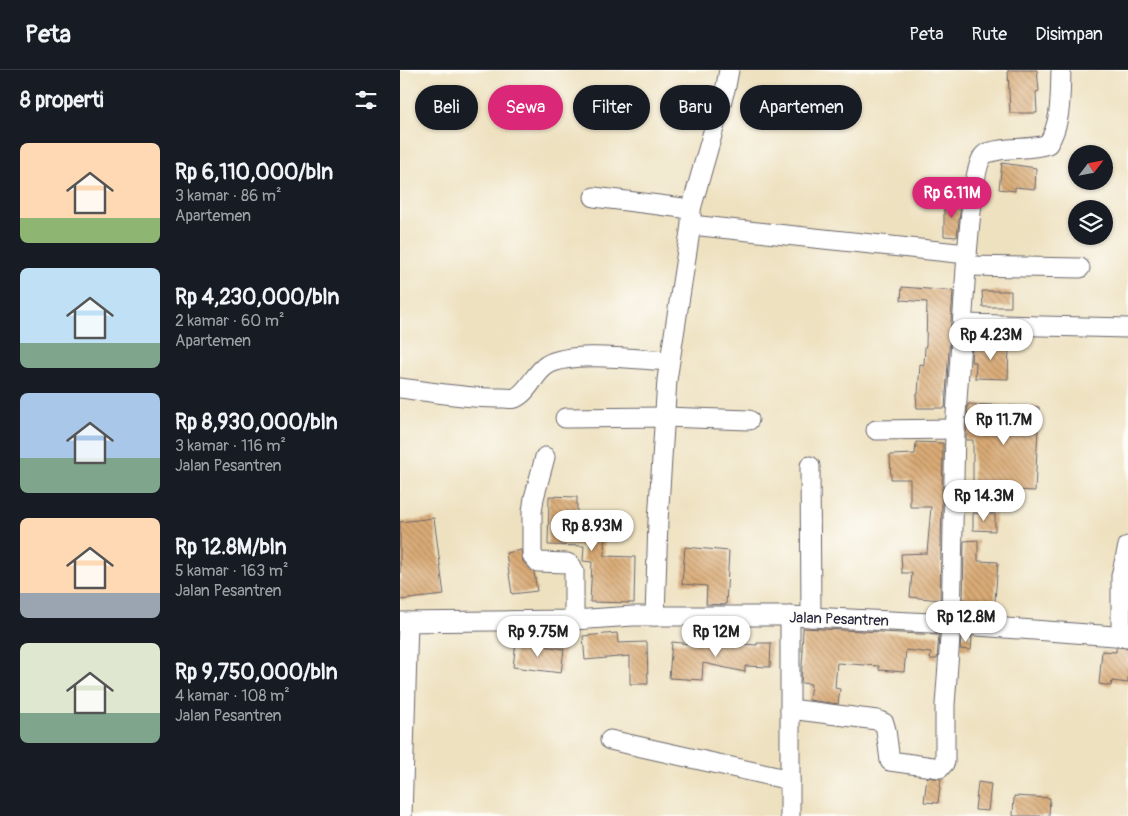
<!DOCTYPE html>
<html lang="id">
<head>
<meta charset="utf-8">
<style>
	:root { --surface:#171b24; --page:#242831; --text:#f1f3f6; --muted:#9ea1a6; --line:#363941; --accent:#db2777 }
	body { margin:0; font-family:Pangolin,sans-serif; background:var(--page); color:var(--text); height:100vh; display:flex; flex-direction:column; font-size:19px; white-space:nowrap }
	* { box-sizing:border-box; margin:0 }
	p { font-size:16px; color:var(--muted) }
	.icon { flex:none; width:28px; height:28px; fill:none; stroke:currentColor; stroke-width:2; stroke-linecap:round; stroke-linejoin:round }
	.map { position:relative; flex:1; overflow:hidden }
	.side { display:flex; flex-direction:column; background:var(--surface); width:400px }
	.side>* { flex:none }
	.banner { position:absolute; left:15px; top:15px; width:475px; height:45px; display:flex; gap:10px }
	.needle { width:32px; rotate:58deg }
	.tools { position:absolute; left:668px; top:75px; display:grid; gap:10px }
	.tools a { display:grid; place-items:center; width:45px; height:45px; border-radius:50%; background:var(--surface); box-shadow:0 1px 4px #0004; font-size:25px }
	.price { position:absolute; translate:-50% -42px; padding:0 11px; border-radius:18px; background:#fff; color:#222; font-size:16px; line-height:32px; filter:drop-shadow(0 1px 2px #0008) }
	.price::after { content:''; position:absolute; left:50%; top:30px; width:15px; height:11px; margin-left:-8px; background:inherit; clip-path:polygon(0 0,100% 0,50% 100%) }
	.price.selected { background:var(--accent); color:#fff }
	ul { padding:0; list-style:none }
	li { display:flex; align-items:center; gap:15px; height:125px; padding:0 20px }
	li span { display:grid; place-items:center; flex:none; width:140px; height:100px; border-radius:8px; color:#555 }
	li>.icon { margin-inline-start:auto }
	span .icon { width:60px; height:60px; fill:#fffc; stroke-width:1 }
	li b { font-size:21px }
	h2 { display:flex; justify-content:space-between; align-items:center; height:60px; padding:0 20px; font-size:21px }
	.chip { padding:0 18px; border-radius:22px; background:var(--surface); box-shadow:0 1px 4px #0004; font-size:18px; line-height:45px }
	.chip.selected { background:var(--accent); color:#fff }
	header { display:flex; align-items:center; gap:30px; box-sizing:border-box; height:70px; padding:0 25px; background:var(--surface); border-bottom:1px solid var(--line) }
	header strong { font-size:24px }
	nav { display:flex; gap:28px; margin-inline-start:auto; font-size:18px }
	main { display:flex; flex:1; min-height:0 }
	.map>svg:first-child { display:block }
	.building { fill:url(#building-back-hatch) }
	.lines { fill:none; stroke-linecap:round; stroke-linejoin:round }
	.minor-casing { stroke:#69656a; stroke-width:21 }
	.minor { stroke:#fff; stroke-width:19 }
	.labels { text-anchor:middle; stroke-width:4; stroke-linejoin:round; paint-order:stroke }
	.street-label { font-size:15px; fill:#22223b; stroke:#fdfcf7 }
</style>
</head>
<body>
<header>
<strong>Peta</strong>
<nav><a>Peta</a><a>Rute</a><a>Disimpan</a></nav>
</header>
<main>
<section class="side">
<h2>8 properti<svg class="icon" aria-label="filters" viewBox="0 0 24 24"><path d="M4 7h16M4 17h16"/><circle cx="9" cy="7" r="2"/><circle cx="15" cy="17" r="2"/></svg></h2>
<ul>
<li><span style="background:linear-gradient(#ffd9b3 75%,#8fb573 0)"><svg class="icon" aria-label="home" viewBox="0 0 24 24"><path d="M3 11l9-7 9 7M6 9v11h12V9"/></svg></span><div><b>Rp 6,110,000/bln</b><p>3 kamar · 86 m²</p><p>Apartemen</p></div></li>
<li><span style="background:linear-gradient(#bfe0f5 75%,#7fa58c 0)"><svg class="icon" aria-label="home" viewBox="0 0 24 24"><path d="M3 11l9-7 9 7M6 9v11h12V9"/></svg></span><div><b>Rp 4,230,000/bln</b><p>2 kamar · 60 m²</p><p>Apartemen</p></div></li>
<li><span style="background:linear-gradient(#a9c7e8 65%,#7fa58c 0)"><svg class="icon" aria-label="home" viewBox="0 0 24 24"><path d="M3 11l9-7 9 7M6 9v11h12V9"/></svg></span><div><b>Rp 8,930,000/bln</b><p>3 kamar · 116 m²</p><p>Jalan Pesantren</p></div></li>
<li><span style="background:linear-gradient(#ffd9b3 75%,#9aa5b1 0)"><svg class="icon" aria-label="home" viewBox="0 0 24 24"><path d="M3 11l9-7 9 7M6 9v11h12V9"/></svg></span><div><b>Rp 12.8M/bln</b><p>5 kamar · 163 m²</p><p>Jalan Pesantren</p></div></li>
<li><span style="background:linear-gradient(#dfe7d0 70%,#7fa58c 0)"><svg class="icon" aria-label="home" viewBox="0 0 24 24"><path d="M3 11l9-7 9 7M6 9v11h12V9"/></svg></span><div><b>Rp 9,750,000/bln</b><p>4 kamar · 108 m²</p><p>Jalan Pesantren</p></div></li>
</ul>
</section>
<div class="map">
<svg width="728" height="746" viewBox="0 0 728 746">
	<defs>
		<pattern id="building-back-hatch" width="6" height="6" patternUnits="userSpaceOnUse" patternTransform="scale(1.25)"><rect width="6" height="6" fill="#daab76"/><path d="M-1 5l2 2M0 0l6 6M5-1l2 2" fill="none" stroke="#b08b62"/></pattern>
	</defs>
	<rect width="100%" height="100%" fill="#fdfcf7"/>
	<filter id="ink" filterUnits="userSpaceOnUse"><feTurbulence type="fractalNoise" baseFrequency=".02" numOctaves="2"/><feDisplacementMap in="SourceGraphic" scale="10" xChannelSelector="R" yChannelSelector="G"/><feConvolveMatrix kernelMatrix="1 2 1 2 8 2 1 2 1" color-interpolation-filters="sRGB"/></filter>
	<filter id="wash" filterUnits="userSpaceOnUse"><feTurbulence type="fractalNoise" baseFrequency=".0096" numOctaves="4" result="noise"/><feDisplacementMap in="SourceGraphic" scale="20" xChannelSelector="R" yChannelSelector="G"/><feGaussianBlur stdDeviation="1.12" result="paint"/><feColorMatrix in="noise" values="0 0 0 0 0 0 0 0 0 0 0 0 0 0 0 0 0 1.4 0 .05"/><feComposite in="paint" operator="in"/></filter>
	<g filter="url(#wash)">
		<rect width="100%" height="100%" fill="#eee1c0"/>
		<g id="blocks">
			<g class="building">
				<polygon points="608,0 637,0 639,21 636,22 637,43 610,43"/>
				<polygon points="602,93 636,98 635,119 615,117 615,121 599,119"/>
				<polygon points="544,133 561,134 557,167 544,166"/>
				<polygon points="502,217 553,221 545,338 517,338 516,324 518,324 520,294 524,295 525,276 526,276 527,232 501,230"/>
				<polygon points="582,221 611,221 611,237 583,237"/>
				<polygon points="572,274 609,276 608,309 575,308 576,292 571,292"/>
				<polygon points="568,334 639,337 635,421 573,418 573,370 566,370"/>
				<polygon points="516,372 543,373 540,530 510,527 512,503 502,503 501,484 527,483 531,437 510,437 510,409 491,409 490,385 515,384"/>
				<polygon points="149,426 177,427 177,451 205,452 204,486 235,487 234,533 190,532 192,492 183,491 184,476 148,475"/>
				<polygon points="573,443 595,444 595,461 573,460"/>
				<polygon points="34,448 44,525 0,530 0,452"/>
				<polygon points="578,470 578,491 598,492 594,543 563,540 564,471"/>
				<polygon points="285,477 329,481 326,535 306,534 307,516 282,514"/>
				<polygon points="121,480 123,492 134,502 137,521 112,524 106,483"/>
				<polygon points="403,558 539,565 537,589 530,589 531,583 506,580 504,602 479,600 479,596 437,593 435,618 440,619 438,634 409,630 411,614 401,613 403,581 402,581"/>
				<polygon points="217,563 218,573 247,572 248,614 230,614 230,586 185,590 183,566"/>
				<polygon points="561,566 572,567 571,580 560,579"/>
				<polygon points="116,572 164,579 161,603 113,597"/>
				<polygon points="272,572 292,574 292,572 326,574 326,573 357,575 357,573 371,573 370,597 345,596 345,602 303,593 302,610 269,608"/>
				<polygon points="716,577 728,578 728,613 712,611 711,616 699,614 702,581 716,582"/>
				<polygon points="527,707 541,709 538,733 524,732"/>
				<polygon points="578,712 591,714 588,741 575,740"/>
				<polygon points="614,726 650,728 649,746 613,746"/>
			</g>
		</g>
	</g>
	<g filter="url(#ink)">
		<use href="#blocks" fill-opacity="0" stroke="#69656a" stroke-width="1"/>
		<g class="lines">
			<g class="minor-casing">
				<g id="minor">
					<polyline points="194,127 291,139"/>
					<polyline points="291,155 567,184 555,359 551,554 545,635 545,692 540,698 490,691 486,660 484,653 477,650 390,639"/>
					<path d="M 567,184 C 569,167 573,95 584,85 C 586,83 588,82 591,82 C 608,76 628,81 648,74 C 662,52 660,25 661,0"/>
					<polyline points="567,196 680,198"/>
					<polyline points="563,254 728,258"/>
					<path d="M 0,318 C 34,322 69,329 103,328 C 107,328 112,329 115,328 C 129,322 134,303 147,295 C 173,280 239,290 269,291"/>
					<polyline points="165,348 265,347 349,350"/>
					<polyline points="476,360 555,359"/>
					<polyline points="145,387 134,428 132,442 132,485 138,492 167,493 171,495 174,501 174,550"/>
					<polyline points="410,396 411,547"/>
					<polyline points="255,546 258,451 267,310 291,155 291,139 326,16 329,0"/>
					<polyline points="390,546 390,746"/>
					<polyline points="0,552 174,550 233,546 390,546 551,554 728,567"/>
					<polyline points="721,566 721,506 728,476"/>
					<polyline points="210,670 390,710"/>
					<polyline points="2,746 8,552"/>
				</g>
			</g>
			<use href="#minor" class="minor"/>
		</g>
	</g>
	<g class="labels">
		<g class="street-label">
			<text transform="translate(439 549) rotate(2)" y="5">Jalan Pesantren</text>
		</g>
	</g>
</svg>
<div class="tools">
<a><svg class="needle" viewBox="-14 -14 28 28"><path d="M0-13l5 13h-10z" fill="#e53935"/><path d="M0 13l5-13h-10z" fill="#9ea1a6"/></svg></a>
<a><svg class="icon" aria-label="layers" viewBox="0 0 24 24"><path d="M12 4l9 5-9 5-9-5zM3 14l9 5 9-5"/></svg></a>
</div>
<b class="price selected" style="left:552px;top:149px">Rp 6.11M</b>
<b class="price" style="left:591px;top:291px">Rp 4.23M</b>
<b class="price" style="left:604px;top:376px">Rp 11.7M</b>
<b class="price" style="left:584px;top:452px">Rp 14.3M</b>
<b class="price" style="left:192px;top:482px">Rp 8.93M</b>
<b class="price" style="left:566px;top:573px">Rp 12.8M</b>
<b class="price" style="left:138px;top:588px">Rp 9.75M</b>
<b class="price" style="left:316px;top:588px">Rp 12M</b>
<div class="banner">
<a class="chip">Beli</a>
<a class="chip selected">Sewa</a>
<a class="chip">Filter</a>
<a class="chip">Baru</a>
<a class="chip">Apartemen</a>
</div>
</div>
</main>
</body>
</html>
